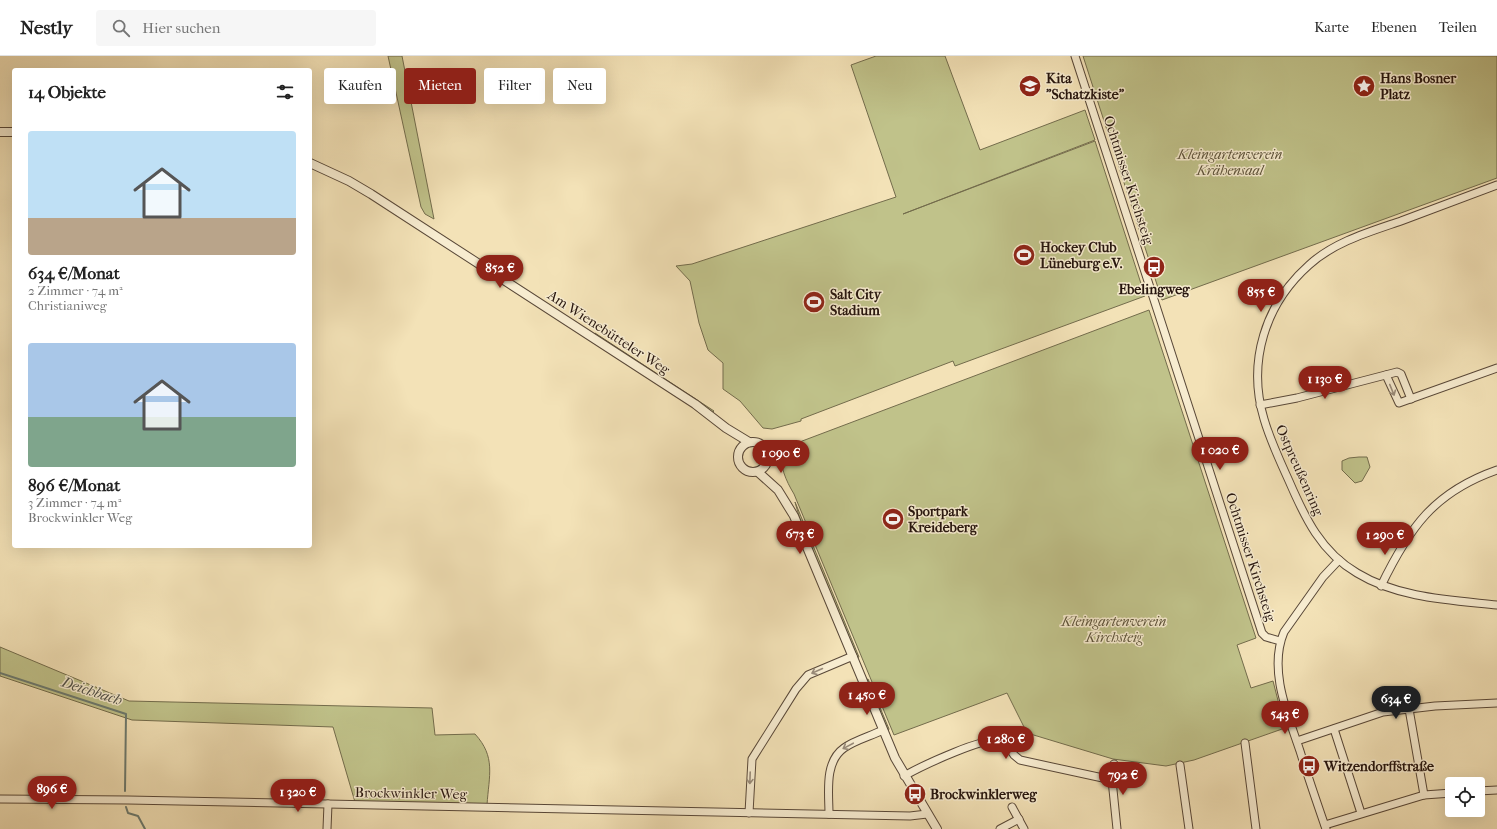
<!DOCTYPE html>
<html lang="de">
<head>
<meta charset="utf-8">
<style>
	:root { --surface:#fff; --page:#f6f6f6; --text:#222; --muted:#767676; --line:#e0e0e0; --accent:#8f2418 }
	body { margin:0; font-family:"IM FELL French Canon",serif; background:var(--page); color:var(--text); height:100vh; display:flex; flex-direction:column; font-size:15px; white-space:nowrap }
	* { box-sizing:border-box; margin:0 }
	p { font-size:13px; color:var(--muted) }
	.icon { flex:none; width:22px; height:22px; fill:none; stroke:currentColor; stroke-width:2; stroke-linecap:round; stroke-linejoin:round }
	.map { position:relative; flex:1; overflow:hidden }
	.side { position:absolute; left:12px; top:12px; width:300px; height:480px; display:flex; flex-direction:column; background:var(--surface); border-radius:4px; box-shadow:0 4px 16px #0002 }
	.side>* { flex:none }
	.top-card { position:absolute; left:324px; top:12px; width:380px; height:36px; display:flex; gap:8px }
	.fabs { position:absolute; left:1445px; top:721px; display:grid; gap:8px }
	.fabs a { display:grid; place-items:center; width:40px; height:40px; border-radius:4px; background:var(--surface); box-shadow:0 4px 16px #0002; font-size:20px }
	.price { position:absolute; translate:-50% -34px; padding:0 9px; border-radius:14px; background:var(--accent); color:#fff; font-size:13px; line-height:26px; filter:drop-shadow(0 1px 2px #0008) }
	.price::after { content:''; position:absolute; left:50%; top:24px; width:12px; height:9px; margin-left:-6px; background:inherit; clip-path:polygon(0 0,100% 0,50% 100%) }
	.price.active { background:#222; color:#fff }
	ul { padding:0; list-style:none }
	li { display:grid; align-content:center; gap:8px; height:212px; padding:0 16px }
	li span { display:grid; place-items:center; height:124px; border-radius:4px; color:#555 }
	li>.icon { margin-inline-start:auto }
	span .icon { width:72px; height:72px; fill:#fffc; stroke-width:1 }
	li b { font-size:17px }
	h2 { display:flex; justify-content:space-between; align-items:center; height:48px; padding:0 16px; font-size:17px }
	.tag { padding:0 14px; border-radius:4px; background:var(--surface); box-shadow:0 4px 16px #0002; font-size:14px; line-height:36px }
	.tag.active { background:var(--accent); color:#fff }
	header { display:flex; align-items:center; gap:24px; box-sizing:border-box; height:56px; padding:0 20px; background:var(--surface); border-bottom:1px solid var(--line) }
	header strong { font-size:19px }
	nav { display:flex; gap:22px; margin-inline-start:auto; font-size:14px }
	.search { width:280px; height:36px; background:var(--page); display:flex; align-items:center; gap:10px; box-sizing:border-box; padding:0 14px; border-radius:4px; color:var(--muted); font-size:15px }
	.map>svg:first-child { display:block }
	.green { fill:#c0c28a; stroke:#736c4c }
	.lines { fill:none; stroke-linecap:round; stroke-linejoin:round }
	.stream { stroke:#6c7a6f; stroke-width:2 }
	.minor-casing { stroke:#594838; stroke-width:9 }
	.tertiary-casing { stroke:#594838; stroke-width:10 }
	.minor { stroke:#f7ecd0; stroke-width:7 }
	.tertiary { stroke:#f7ecd0; stroke-width:8 }
	.oneway { stroke:#998b79 }
	.labels { text-anchor:middle; stroke-width:3; stroke-linejoin:round; paint-order:stroke }
	.poi-label { font-size:14px; font-weight:bold; fill:#26150e; stroke:#f7ecd0; text-anchor:start }
	.park-label { font-size:14px; font-style:italic; fill:#5c5239; stroke:#f7ecd0 }
	.street-label { font-size:14px; fill:#26150e; stroke:#f7ecd0 }
	.water-label { font-size:15px; font-style:italic; fill:#4f5047; stroke:#f7ecd0 }
</style>
</head>
<body>
<header>
<strong>Nestly</strong>
<div class="search"><svg class="icon" aria-label="search" viewBox="0 0 24 24"><circle cx="10" cy="10" r="6"/><path d="M15 15l6 6"/></svg>Hier suchen</div>
<nav><a>Karte</a><a>Ebenen</a><a>Teilen</a></nav>
</header>
<div class="map">
<svg width="1497" height="773" viewBox="0 0 1497 773">
	<rect width="100%" height="100%" fill="#f3e2b7"/>
	<filter id="stains"><feTurbulence type="fractalNoise" baseFrequency=".005" numOctaves="4"/><feColorMatrix values="0 0 0 0 .2 0 0 0 0 .09 0 0 0 0 .02 0 0 0 .5 -.17"/></filter>
	<radialGradient id="worn" r=".72"><stop offset=".6" stop-color="#630" stop-opacity="0"/><stop offset="1" stop-color="#630" stop-opacity=".3"/></radialGradient>
	<g class="green">
		<polygon points="388,0 402,0 434,163 425,158 421,151"/>
		<polygon points="876,0 945,0 980,94 1085,54 1095,84 903,158 1095,85 1145,240 955,310 953,305 801,363 801,365 772,373 763,372 740,345 723,333 723,307 708,294 699,267 690,225 676,210 692,208 896,141 851,9"/>
		<polygon points="1083,0 1497,0 1497,122 1162,244"/>
		<path d="M 1149,254 L 1256,582 L 1237,589 L 1251,632 L 1273,625 L 1285,672 L 1194,704 L 1166,710 L 1113,703 L 1027,677 L 1007,637 L 894,679 L 794,438 C 786,425 779,409 781,393 Z"/>
		<polygon points="595,277 714,355 712,357 595,279"/>
		<polygon points="1359,401 1367,401 1370,411 1362,425 1355,427 1342,414 1342,405 1349,402"/>
		<polygon points="795,446 859,601 857,602 801,467"/>
		<path d="M 0,591 L 129,645 L 432,652 L 435,679 L 475,678 C 496,701 489,719 487,749 L 355,746 L 333,671 L 132,664 L 0,620 Z"/>
		<polygon points="868,623 889,673 888,675 866,624"/>
	</g>
	<g class="lines">
		<g class="stream">
			<polyline points="0,617 126,658 125,735"/>
			<polyline points="126,751 128,757 138,760 145,773"/>
		</g>
		<g class="minor-casing">
			<g id="minor">
				<polyline points="1075,0 1262,577 1266,581 1280,585"/>
				<path d="M 1497,129 C 1465,141 1433,153 1401,165 C 1369,176 1334,186 1309,209 C 1265,248 1247,306 1264,363 C 1270,384 1280,405 1289,425 C 1305,462 1321,496 1357,517 C 1398,542 1450,544 1497,549"/>
				<polyline points="1386,319 1399,347 1497,312"/>
				<polyline points="1260,349 1297,342 1397,316 1401,318 1411,343"/>
				<path d="M 1381,530 C 1409,472 1434,436 1497,414"/>
				<polyline points="1409,653 1424,739"/>
				<polyline points="1334,673 1361,757"/>
				<polyline points="1297,685 1383,656 1435,650 1497,647"/>
				<polyline points="1245,687 1256,773"/>
				<polyline points="1114,708 1112,724 1117,773"/>
				<polyline points="1180,709 1189,773"/>
				<path d="M 904,720 C 920,711 990,677 1005,685 L 1014,699 L 1020,704 L 1112,724"/>
				<polyline points="1478,735 1497,734"/>
				<polyline points="0,743 128,744 910,760 927,758"/>
				<polyline points="1012,751 1024,773"/>
				<polyline points="749,757 752,703 796,633 808,619 853,600"/>
				<path d="M 829,758 C 829,737 824,706 844,692 C 855,684 871,680 883,674"/>
				<polyline points="1325,769 1424,739 1452,737"/>
				<polyline points="327,773 328,748"/>
				<polyline points="1000,773 1019,763"/>
				<path d="M 1326,773 C 1317,747 1308,721 1300,695 C 1288,659 1268,614 1284,576 L 1323,521 L 1339,504"/>
			</g>
		</g>
		<g class="tertiary-casing">
			<g id="tertiary">
				<polyline points="0,76 14,76"/>
				<polyline points="310,107 349,125 371,138 695,348 726,372 749,386"/>
				<circle cx="753" cy="401" r="15"/>
				<polyline points="758,416 778,434 794,460 895,702 937,773"/>
			</g>
		</g>
		<use href="#minor" class="minor"/>
		<use href="#tertiary" class="tertiary"/>
	</g>
	<defs><path id="oneway-shaft" d="M-6 0H5M1.5-3L5.5 0L1.5 3" fill="none" stroke-width="1.6" stroke-linecap="round" stroke-linejoin="round"/></defs>
	<g class="oneway">
		<use href="#oneway-shaft" transform="translate(1392 334) rotate(68)"/>
		<use href="#oneway-shaft" transform="translate(817 615) rotate(156)"/>
		<use href="#oneway-shaft" transform="translate(848 690) rotate(152)"/>
		<use href="#oneway-shaft" transform="translate(750 722) rotate(92)"/>
	</g>
	<defs>
		<g id="school-disc" transform="scale(1.15)"><circle r="9.5" fill="#8f2418" stroke="#f7ecd0"/><path d="M0-5L7-2L0 1L-7-2ZM-4 1L0 2.5L4 1V4Q0 6-4 4Z" fill="#fff"/></g>
		<g id="sight-disc" transform="scale(1.15)"><circle r="9.5" fill="#8f2418" stroke="#f7ecd0"/><path d="M0-6L1.8-2.2L6-1.7L2.9 1.2L3.7 5.4L0 3.3L-3.7 5.4L-2.9 1.2L-6-1.7L-1.8-2.2Z" fill="#fff"/></g>
		<g id="stadium-disc" transform="scale(1.15)"><circle r="9.5" fill="#8f2418" stroke="#f7ecd0"/><path d="M0-5a6.5 5 0 1 0 0 10a6.5 5 0 1 0 0-10ZM-3.5-1.8h7v3.6h-7Z" fill="#fff"/></g>
		<g id="bus-disc" transform="scale(1.15)"><circle r="9.5" fill="#8f2418" stroke="#f7ecd0"/><path d="M-5-6H5V4H4V6H2V4H-2V6H-4V4H-5ZM-3.5-4V0h7V-4ZM-3.5 1.2v1.5H-2V1.2ZM2 1.2v1.5H3.5V1.2Z" fill="#fff"/></g>
	</defs>
	<g fill-rule="evenodd">
		<use href="#school-disc" x="1030" y="30"/>
		<use href="#sight-disc" x="1364" y="30"/>
		<use href="#stadium-disc" x="1024" y="199"/>
		<use href="#bus-disc" x="1154" y="211"/>
		<use href="#stadium-disc" x="814" y="246"/>
		<use href="#stadium-disc" x="893" y="463"/>
		<use href="#bus-disc" x="1309" y="710"/>
		<use href="#bus-disc" x="915" y="738"/>
	</g>
	<g class="labels">
		<g class="poi-label">
			<text x="1046" y="27">Kita<tspan x="1046" dy="16">"Schatzkiste"</tspan></text>
			<text x="1380" y="27">Hans Bosner<tspan x="1380" dy="16">Platz</tspan></text>
			<text x="1040" y="196">Hockey Club<tspan x="1040" dy="16">Lüneburg e.V.</tspan></text>
			<text x="1154" y="238" text-anchor="middle">Ebelingweg</text>
			<text x="830" y="243">Salt City<tspan x="830" dy="16">Stadium</tspan></text>
			<text x="908" y="460">Sportpark<tspan x="908" dy="16">Kreideberg</tspan></text>
			<text x="1324" y="715">Witzendorffstraße</text>
			<text x="930" y="743">Brockwinklerweg</text>
		</g>
		<g class="park-label">
			<text x="1230" y="103">Kleingartenverein<tspan x="1230" dy="16">Krähensaal</tspan></text>
			<text x="1114" y="570">Kleingartenverein<tspan x="1114" dy="16">Kirchsteig</tspan></text>
		</g>
		<g class="street-label">
			<text transform="translate(1129 124) rotate(72)" y="5">Ochtmisser Kirchsteig</text>
			<text transform="translate(609 276) rotate(33)" y="5">Am Wienebütteler Weg</text>
			<text transform="translate(1300 414) rotate(66)" y="5">Ostpreußenring</text>
			<text transform="translate(1251 501) rotate(72)" y="5">Ochtmisser Kirchsteig</text>
			<text transform="translate(411 737) rotate(1)" y="5">Brockwinkler Weg</text>
		</g>
		<g class="water-label">
			<text transform="translate(92 635) rotate(18)" y="5">Deichbach</text>
		</g>
	</g>
	<rect width="100%" height="100%" filter="url(#stains)"/>
	<rect width="100%" height="100%" fill="url(#worn)"/>
</svg>
<div class="fabs">
<a><svg class="icon" aria-label="locate" viewBox="0 0 24 24"><circle cx="12" cy="12" r="6"/><path d="M12 2v4M12 18v4M2 12h4M18 12h4"/></svg></a>
</div>
<b class="price" style="left:500px;top:233px">852 €</b>
<b class="price" style="left:1261px;top:257px">855 €</b>
<b class="price" style="left:1325px;top:344px">1 130 €</b>
<b class="price" style="left:1220px;top:415px">1 020 €</b>
<b class="price" style="left:781px;top:418px">1 090 €</b>
<b class="price" style="left:800px;top:499px">673 €</b>
<b class="price" style="left:1385px;top:500px">1 290 €</b>
<b class="price" style="left:867px;top:660px">1 450 €</b>
<b class="price active" style="left:1396px;top:664px">634 €</b>
<b class="price" style="left:1285px;top:679px">543 €</b>
<b class="price" style="left:1006px;top:704px">1 280 €</b>
<b class="price" style="left:1123px;top:740px">792 €</b>
<b class="price" style="left:52px;top:754px">896 €</b>
<b class="price" style="left:298px;top:757px">1 320 €</b>
<div class="top-card">
<a class="tag">Kaufen</a>
<a class="tag active">Mieten</a>
<a class="tag">Filter</a>
<a class="tag">Neu</a>
</div>
<section class="side">
<h2>14 Objekte<svg class="icon" aria-label="filters" viewBox="0 0 24 24"><path d="M4 7h16M4 17h16"/><circle cx="9" cy="7" r="2"/><circle cx="15" cy="17" r="2"/></svg></h2>
<ul>
<li><span style="background:linear-gradient(#bfe0f5 70%,#b9a48a 0)"><svg class="icon" aria-label="home" viewBox="0 0 24 24"><path d="M3 11l9-7 9 7M6 9v11h12V9"/></svg></span><div><b>634 €/Monat</b><p>2 Zimmer · 74 m²</p><p>Christianiweg</p></div></li>
<li><span style="background:linear-gradient(#a9c7e8 60%,#7fa58c 0)"><svg class="icon" aria-label="home" viewBox="0 0 24 24"><path d="M3 11l9-7 9 7M6 9v11h12V9"/></svg></span><div><b>896 €/Monat</b><p>3 Zimmer · 74 m²</p><p>Brockwinkler Weg</p></div></li>
</ul>
</section>
</div>
</body>
</html>
